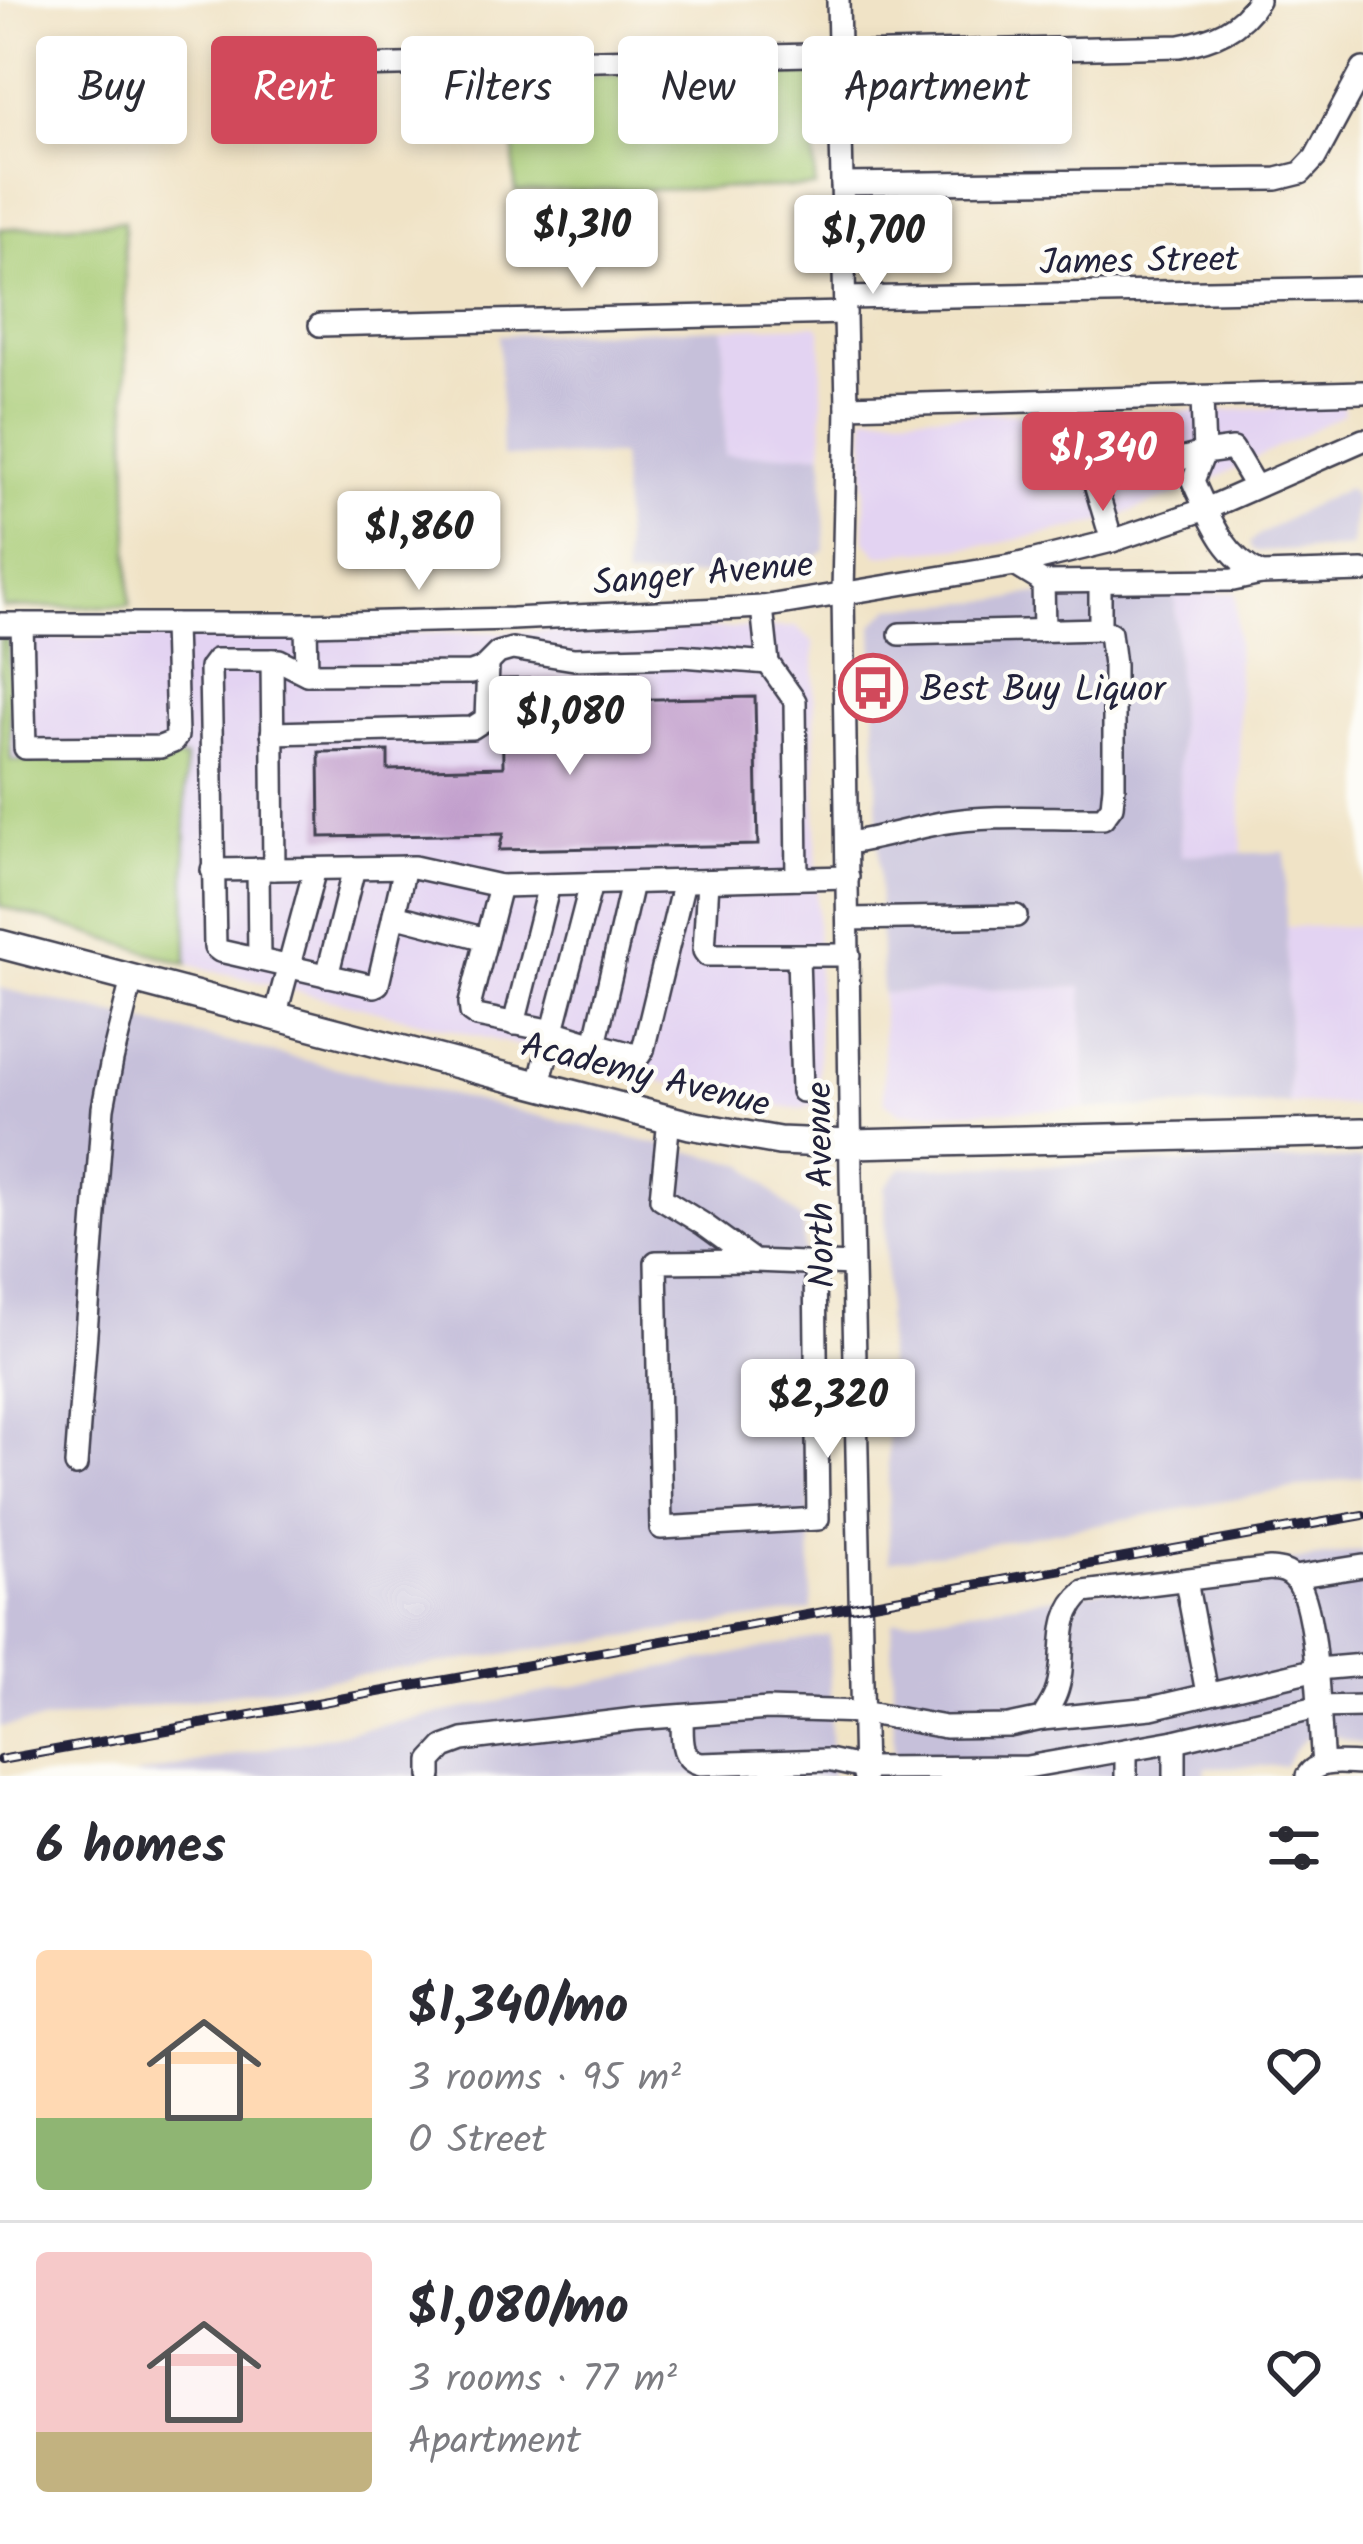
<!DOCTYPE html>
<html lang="en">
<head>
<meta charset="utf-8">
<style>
	:root { --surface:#fff; --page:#f2f2f3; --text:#2b2b33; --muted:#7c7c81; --line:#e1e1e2; --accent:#d1495b }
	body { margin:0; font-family:Kalam,sans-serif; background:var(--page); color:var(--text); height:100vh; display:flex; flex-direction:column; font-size:45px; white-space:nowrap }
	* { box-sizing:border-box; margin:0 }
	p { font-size:39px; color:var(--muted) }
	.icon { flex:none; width:66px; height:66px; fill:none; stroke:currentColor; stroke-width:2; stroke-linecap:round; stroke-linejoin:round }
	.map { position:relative; height:1776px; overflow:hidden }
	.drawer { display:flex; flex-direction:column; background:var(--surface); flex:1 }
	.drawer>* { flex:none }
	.top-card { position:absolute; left:36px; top:36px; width:1293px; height:108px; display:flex; gap:24px }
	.price { position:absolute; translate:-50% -102px; padding:0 27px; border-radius:12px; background:#fff; color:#222; font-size:39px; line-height:78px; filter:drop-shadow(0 3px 6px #0008) }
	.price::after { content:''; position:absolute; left:50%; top:72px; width:36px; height:27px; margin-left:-18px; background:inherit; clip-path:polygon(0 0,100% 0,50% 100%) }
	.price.current { background:var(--accent); color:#fff }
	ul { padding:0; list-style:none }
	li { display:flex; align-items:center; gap:36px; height:300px; padding:0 36px }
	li+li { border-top:3px solid var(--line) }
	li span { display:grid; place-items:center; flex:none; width:336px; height:240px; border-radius:12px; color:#555 }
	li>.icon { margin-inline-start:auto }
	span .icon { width:144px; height:144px; fill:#fffc; stroke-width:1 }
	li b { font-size:51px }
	h2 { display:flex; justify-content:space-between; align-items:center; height:144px; padding:0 36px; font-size:51px }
	.pill { padding:0 42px; border-radius:12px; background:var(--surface); box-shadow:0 6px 18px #0003; font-size:42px; line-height:108px }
	.pill.current { background:var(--accent); color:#fff }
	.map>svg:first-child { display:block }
	.built { fill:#e3d3f2 }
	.industrial { fill:#c6c0da }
	.green { fill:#a7cb75; stroke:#647658; stroke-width:3 }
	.building { fill:#c19ecc }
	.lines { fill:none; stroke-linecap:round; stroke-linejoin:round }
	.minor-casing { stroke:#413f50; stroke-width:26 }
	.major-casing { stroke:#413f50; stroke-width:32 }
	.minor { stroke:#fff; stroke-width:21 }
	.major { stroke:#fff; stroke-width:27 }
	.rail-casing { stroke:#22223b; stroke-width:10 }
	.rail { stroke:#fdfcf7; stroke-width:6; stroke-dasharray:18; stroke-linecap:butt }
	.labels { text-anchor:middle; stroke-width:9; stroke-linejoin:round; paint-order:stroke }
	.street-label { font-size:36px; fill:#22223b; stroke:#fdfcf7 }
	.poi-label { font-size:36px; fill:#22223b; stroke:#fdfcf7; text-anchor:start }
</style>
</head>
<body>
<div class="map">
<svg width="1363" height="1776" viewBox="0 0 1363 1776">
	<rect width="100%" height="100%" fill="#fdfcf7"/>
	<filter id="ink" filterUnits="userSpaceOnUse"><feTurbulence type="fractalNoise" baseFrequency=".00833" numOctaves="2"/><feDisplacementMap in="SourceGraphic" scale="24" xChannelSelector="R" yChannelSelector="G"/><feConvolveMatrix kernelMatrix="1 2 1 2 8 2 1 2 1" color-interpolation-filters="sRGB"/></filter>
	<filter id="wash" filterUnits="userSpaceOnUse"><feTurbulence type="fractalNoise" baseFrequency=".004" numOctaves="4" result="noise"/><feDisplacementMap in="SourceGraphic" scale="48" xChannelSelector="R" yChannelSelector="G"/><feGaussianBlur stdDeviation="2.7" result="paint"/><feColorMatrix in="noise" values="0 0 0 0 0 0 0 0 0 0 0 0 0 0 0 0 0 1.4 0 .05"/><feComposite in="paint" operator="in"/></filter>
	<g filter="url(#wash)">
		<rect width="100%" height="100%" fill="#f0e3c6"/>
		<g class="built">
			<polygon points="816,325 821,329 823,453 725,456 724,328"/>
			<polygon points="1343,405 1344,414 1215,479 1107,521 996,544 878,555 865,540 865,415 1215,411"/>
			<polygon points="1236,592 1242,854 1181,855 1175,594"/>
			<polygon points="797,627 814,642 819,1093 814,1104 802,1109 741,1101 187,964 185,759 11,761 8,639"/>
			<polygon points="1363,926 1363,1102 1361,1105 1289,1104 1286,927"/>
			<polygon points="1083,987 1086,1109 900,1113 884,1101 882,993"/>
		</g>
		<g class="industrial">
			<polygon points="724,328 725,455 823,453 825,550 796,571 625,579 621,455 502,457 499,335"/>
			<polygon points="1348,488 1354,495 1355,501 1351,548 1259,552 1253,550 1250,543 1255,538 1302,510"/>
			<polygon points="1028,594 1175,594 1181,855 1285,852 1289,1104 1086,1109 1082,987 882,993 873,625 891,608 1011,599"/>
			<polygon points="0,988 746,1165 803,1222 812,1610 0,1727"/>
			<polygon points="1363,1159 1363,1476 889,1562 885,1187 901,1168"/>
			<polygon points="1363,1550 1363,1745 1333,1735 1321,1735 1305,1739 1293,1750 1285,1766 1206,1767 1205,1776 894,1776 892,1622"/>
			<polygon points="829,1635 832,1776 131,1776"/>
		</g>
		<g class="green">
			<polygon points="809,73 814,78 815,187 515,192 513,76"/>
			<polygon points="124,221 130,606 3,608 0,229"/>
			<polygon points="0,639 8,639 11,761 185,758 187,964 0,906"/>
		</g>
		<g id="blocks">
			<polygon class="building" points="561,678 562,701 755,697 758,845 499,850 503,834 320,837 319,752 388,751 388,770 503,767 502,679"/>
		</g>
	</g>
	<g filter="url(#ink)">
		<use href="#blocks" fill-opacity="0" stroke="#413f50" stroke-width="3"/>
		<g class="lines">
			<g class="minor-casing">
				<g id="minor">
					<polyline points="838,0 847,406 843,592 851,1176 864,1776"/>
					<path d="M 313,67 L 1180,46 C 1213,40 1240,29 1258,0"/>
					<polyline points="842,184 1277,179 1301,173 1315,158 1363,69"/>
					<polyline points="845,298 1363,288"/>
					<polyline points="320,325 845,313"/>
					<path d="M 1202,398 L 1204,453 L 1193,481 C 1210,518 1222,555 1261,574"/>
					<polyline points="847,406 1363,392"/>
					<polyline points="1112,541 1094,481 1204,453 1233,449 1255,486"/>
					<polyline points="1015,565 1043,582 1233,580 1261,574 1363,571"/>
					<polyline points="1043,582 1044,630"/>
					<polyline points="762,607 768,663 795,701 797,878"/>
					<polyline points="0,624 306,624 512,619 762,607 1015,565 1112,541 1206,509 1363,440"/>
					<polyline points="22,624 25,748 160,747 173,742 177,736 174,624"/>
					<polyline points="306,624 307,674"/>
					<polyline points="900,634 1100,629"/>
					<polyline points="272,660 274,869"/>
					<polyline points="272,733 472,728 486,719 488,665"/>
					<path d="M 848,843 C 880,838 910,829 941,823 C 993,814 1049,819 1103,818 L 1112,806 L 1114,786 L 1114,665 L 1110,633 L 1100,629 L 1100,583"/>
					<polyline points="405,867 378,984 374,986 220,951 215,947 210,668 216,660 279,660 307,674 471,673 482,669 498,653 512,649 574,659 683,656 768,663"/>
					<polyline points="258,869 259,960"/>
					<polyline points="212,870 414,867 500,886 848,877"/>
					<polyline points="708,881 704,951 707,955 849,955"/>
					<polyline points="632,883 595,1044 639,1056 643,1050 684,881"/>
					<polyline points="500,886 470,1003 471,1012 477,1016 553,1031 595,1044"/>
					<polyline points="394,915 486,939"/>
					<polyline points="849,919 1016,916"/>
					<polyline points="798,956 802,1091"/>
					<polyline points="327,976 354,868"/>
					<polyline points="275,1017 315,869"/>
					<polyline points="514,1024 549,885"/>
					<polyline points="539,1084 591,884"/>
					<polyline points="669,1119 661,1198 703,1224 754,1261 853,1265"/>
					<polyline points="754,1261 656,1262 661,1528 818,1519 815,1263"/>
					<polyline points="76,1465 103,1108 112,1060 132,979"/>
					<polyline points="1294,1577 1363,1566"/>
					<polyline points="1186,1581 1207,1693"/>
					<path d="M 682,1716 C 683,1735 678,1759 701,1764 L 828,1760 L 864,1768 L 1027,1767 L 1175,1741 L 1317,1707 L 1363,1706"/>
					<polyline points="1042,1719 1151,1708 1317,1669 1363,1665"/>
					<polyline points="1175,1741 1175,1776"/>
					<polyline points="1126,1750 1126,1776"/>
					<path d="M 431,1776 L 431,1761 L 444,1747 L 463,1740 L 635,1719 L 768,1709 L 862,1712 L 945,1727 L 1009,1726 L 1042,1719 C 1046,1711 1053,1702 1056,1693 C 1069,1659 1052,1618 1084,1592 L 1270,1569 C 1281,1570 1288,1571 1295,1579 C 1318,1604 1319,1726 1323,1764"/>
					<path d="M 1307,1776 C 1318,1758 1344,1764 1363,1764"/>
				</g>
			</g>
			<g class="major-casing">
				<polyline id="major" points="0,944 690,1125 779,1141 851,1144 1363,1132"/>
			</g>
			<use href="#minor" class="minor"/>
			<use href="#major" class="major"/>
			<g class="rail-casing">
				<polyline id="rail" points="0,1760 1363,1515"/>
			</g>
			<use href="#rail" class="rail"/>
		</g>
	</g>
	<defs>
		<g id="bus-ring" transform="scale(3.45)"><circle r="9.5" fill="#fdfcf7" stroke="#d1495b" stroke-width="1.5"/><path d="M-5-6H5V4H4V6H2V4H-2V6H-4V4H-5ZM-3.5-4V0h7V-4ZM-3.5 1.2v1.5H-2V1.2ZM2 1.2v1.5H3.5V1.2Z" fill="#d1495b"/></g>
	</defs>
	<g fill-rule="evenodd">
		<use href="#bus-ring" x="873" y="688"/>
	</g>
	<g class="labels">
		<g class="street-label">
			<text transform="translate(1139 259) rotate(-1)" y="13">James Street</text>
			<text transform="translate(703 572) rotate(-5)" y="13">Sanger Avenue</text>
			<text transform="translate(646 1073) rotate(14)" y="13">Academy Avenue</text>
			<text transform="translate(819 1185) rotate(-91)" y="13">North Avenue</text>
		</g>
		<g class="poi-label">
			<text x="920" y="701">Best Buy Liquor</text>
		</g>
	</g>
</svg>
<b class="price" style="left:582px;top:291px">$1,310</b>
<b class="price" style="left:873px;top:297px">$1,700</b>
<b class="price current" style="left:1103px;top:514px">$1,340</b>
<b class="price" style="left:419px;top:593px">$1,860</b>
<b class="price" style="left:570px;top:778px">$1,080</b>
<b class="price" style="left:828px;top:1461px">$2,320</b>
<div class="top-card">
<a class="pill">Buy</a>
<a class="pill current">Rent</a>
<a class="pill">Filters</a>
<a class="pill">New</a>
<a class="pill">Apartment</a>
</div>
</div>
<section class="drawer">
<h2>6 homes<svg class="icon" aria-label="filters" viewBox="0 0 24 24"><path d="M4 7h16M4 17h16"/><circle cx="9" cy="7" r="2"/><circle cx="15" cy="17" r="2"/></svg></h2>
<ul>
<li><span style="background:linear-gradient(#ffd9b3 70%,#8fb573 0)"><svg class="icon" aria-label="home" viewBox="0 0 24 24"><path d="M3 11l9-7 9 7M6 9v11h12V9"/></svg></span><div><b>$1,340/mo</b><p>3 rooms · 95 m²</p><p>O Street</p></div><svg class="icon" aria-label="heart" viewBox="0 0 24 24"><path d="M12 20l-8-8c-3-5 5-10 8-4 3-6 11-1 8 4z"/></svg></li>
<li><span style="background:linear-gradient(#f6c9c9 75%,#c2b280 0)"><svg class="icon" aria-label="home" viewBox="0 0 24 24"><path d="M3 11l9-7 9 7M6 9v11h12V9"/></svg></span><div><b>$1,080/mo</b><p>3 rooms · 77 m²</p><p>Apartment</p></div><svg class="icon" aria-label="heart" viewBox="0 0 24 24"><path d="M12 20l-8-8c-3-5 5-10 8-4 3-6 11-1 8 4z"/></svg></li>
</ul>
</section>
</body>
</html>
